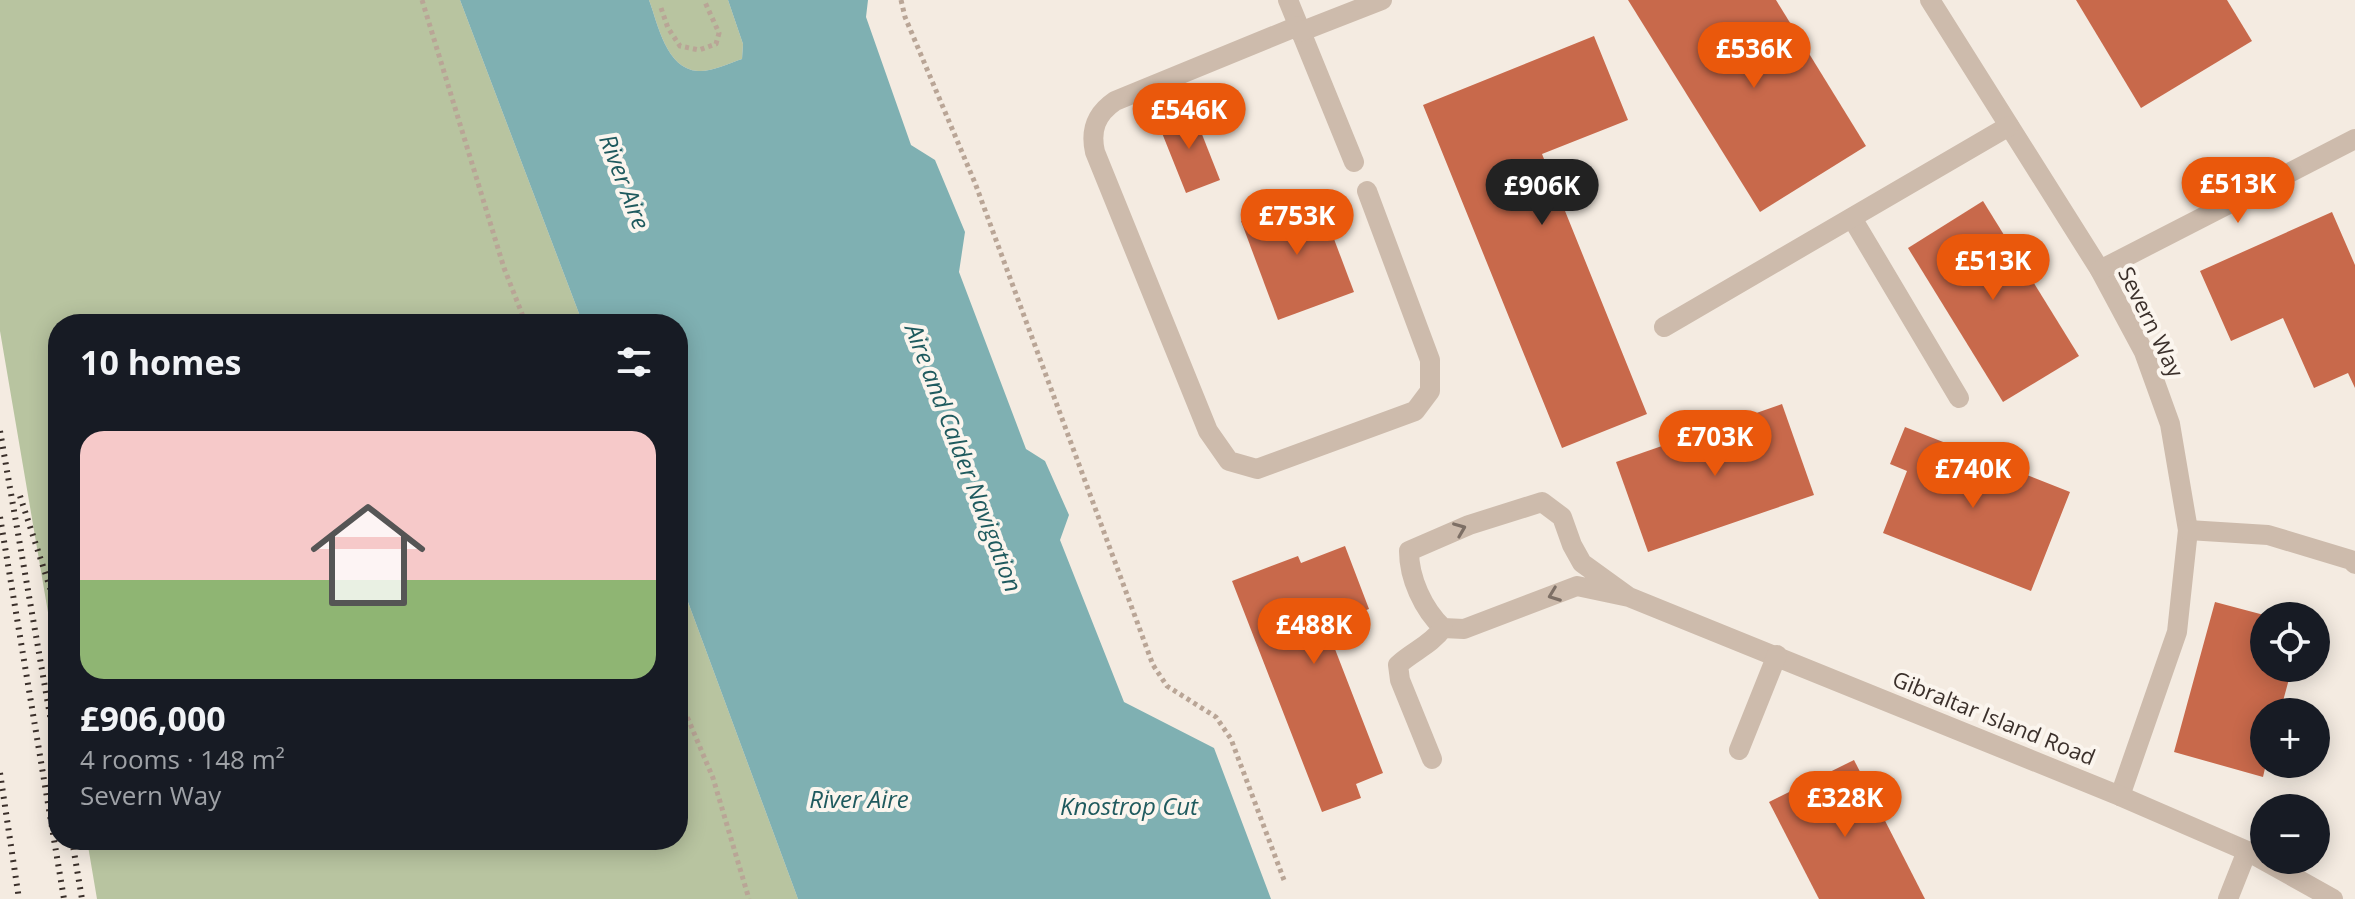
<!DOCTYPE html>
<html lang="en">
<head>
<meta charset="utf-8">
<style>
	:root { --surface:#171b24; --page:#20242c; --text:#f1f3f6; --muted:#9ea1a6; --accent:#ea580c }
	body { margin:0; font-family:"Open Sans",sans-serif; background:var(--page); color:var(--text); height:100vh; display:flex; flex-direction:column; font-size:30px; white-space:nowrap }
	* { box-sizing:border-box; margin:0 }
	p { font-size:26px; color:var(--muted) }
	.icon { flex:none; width:44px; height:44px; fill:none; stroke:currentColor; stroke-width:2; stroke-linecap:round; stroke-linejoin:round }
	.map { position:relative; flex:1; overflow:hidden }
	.drawer { position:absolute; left:48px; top:314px; width:640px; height:536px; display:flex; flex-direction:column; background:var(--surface); border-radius:32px; box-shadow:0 4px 20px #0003 }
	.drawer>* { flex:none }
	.buttons { position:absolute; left:2250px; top:602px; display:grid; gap:16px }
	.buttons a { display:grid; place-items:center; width:80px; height:80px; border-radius:50%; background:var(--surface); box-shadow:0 4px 20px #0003; font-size:40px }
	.price { position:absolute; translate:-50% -68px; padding:0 18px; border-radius:28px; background:var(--accent); color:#fff; font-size:26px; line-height:52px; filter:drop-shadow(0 2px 4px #0008) }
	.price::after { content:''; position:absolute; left:50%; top:48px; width:24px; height:18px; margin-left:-12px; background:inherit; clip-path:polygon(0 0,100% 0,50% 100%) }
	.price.active { background:#222; color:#fff }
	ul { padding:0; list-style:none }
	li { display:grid; align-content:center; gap:16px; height:424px; padding:0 32px }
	li span { display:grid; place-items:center; height:248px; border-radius:24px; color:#555 }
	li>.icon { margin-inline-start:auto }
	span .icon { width:144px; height:144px; fill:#fffc; stroke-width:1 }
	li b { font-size:34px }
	h2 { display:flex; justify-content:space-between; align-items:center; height:96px; padding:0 32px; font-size:34px }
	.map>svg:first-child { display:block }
	.green { fill:#b8c4a0 }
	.water { fill:#7fb0b2 }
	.building { fill:#c8694b }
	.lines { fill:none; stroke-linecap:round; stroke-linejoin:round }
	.path { stroke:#b9a596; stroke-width:5; stroke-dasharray:4 4; stroke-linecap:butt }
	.minor { stroke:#cdbbac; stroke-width:20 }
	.rail { stroke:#3b302b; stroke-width:6; stroke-dasharray:2 6; stroke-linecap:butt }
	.oneway { stroke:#7d6f65 }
	.labels { text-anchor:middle; stroke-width:8; stroke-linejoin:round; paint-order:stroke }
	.street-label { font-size:22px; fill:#3b302b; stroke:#fbf5ee }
	.water-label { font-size:24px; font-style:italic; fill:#1f5a5e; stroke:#fbf5ee }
</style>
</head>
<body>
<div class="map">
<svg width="2355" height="899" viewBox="0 0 2355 899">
	<rect width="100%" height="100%" fill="#f4ebe1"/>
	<g class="green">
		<polygon points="0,0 460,0 583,324 58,324 58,671 0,331"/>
		<path d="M 649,0 L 728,0 L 743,44 L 742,59 C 730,63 711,72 698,71 C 666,69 658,24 649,0 Z"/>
		<polygon points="678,575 798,899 97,899 87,840 678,840"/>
	</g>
	<path class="water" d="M 460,0 L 649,0 C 658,24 666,69 698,71 C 711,72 730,63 742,59 L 743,44 L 728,0 L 868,0 L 866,17 L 911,145 L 935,160 L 965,232 L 959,272 L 1026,449 L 1045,461 L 1069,515 L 1060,540 L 1124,702 L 1214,748 L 1271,899 L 798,899 L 678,575 L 678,324 L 583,324 Z"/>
	<g class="building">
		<polygon points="1628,0 1776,0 1866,146 1760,212"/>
		<polygon points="2076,0 2227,0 2252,41 2141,108"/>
		<polygon points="1594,36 1628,120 1542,154 1647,414 1562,448 1423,105"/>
		<polygon points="1192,109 1220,180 1186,193 1158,123"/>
		<polygon points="1317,194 1354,292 1278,320 1241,221"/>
		<polygon points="1983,201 2079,356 2003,402 1908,248"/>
		<polygon points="2332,212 2355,265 2355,388 2348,373 2314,388 2283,318 2231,341 2200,271"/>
		<polygon points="1782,404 1814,495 1648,552 1616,462"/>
		<polygon points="1905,427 2070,492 2031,591 1883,533 1907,471 1890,464"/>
		<polygon points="1345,546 1369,609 1350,616 1357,634 1333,644 1383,773 1356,784 1361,798 1322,812 1232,581 1298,556 1301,563"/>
		<polygon points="2215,602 2264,615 2264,668 2292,668 2280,712 2264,712 2264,764 2266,764 2263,777 2174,752"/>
		<polygon points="1854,760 1925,899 1819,899 1769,802"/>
	</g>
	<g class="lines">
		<g class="path">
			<polyline points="422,0 504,268 526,324"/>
			<polyline points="901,0 905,17 975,183 1153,665 1167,686 1216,717 1231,739 1284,880"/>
			<polyline points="661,8 668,28 680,46 699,50 716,44 719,33 704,0"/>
			<polyline points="678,695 713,778 749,899"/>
		</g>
		<g class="minor">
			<polyline points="1288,0 1354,162"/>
			<polyline points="1930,0 2100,270 2144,352 2170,424 2188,530 2177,632 2120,796"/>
			<path d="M 1298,26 L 1115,101 C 1096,114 1090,130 1095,152 L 1208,431 L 1229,461 L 1257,469 L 1415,411 L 1430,391 L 1430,360 L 1367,191"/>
			<polyline points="1300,32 1382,0"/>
			<polyline points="1852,218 1959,398"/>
			<polyline points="2100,270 2355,139"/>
			<polyline points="1664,327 2009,126"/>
			<polyline points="2188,530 2268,535 2351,560 2355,564"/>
			<path d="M 1629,597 L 1582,563 L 1572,545 L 1562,517 L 1542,502 L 1469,525 L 1409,551 C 1409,578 1423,609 1443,628 L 1464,629 L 1577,586 L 1629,597 L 2120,796 L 2247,851 L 2333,899"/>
			<polyline points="1739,750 1777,655"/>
			<path d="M 1432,759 L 1400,680 L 1398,665 C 1413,651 1431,645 1443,628"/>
			<polyline points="2228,899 2247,851"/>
		</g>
		<g class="rail">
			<polyline points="0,431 58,761"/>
			<polyline points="20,496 58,612"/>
			<polyline points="0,517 64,899"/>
			<polyline points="0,773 19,899"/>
			<polyline points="72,840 82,899"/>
		</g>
	</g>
	<defs><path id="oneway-chevron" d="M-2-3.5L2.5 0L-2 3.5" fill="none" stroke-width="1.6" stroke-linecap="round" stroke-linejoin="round" transform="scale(2)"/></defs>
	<g class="oneway">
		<use href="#oneway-chevron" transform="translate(1460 529) rotate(-22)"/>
		<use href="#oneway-chevron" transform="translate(1554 595) rotate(159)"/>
	</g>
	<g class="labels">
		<g class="street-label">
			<text transform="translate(2151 322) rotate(64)" y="8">Severn Way</text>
			<text transform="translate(1994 718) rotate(22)" y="8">Gibraltar Island Road</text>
		</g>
		<g class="water-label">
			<text transform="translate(624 182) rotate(69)" y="8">River Aire</text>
			<text transform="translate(963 458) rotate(69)" y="8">Aire and Calder Navigation</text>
			<text x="859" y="808">River Aire</text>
			<text x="1129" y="815">Knostrop Cut</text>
		</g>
	</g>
</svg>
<div class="buttons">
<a><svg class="icon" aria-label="locate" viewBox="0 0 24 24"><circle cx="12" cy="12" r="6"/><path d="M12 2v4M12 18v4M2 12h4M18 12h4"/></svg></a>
<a>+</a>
<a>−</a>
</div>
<b class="price" style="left:1754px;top:90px">£536K</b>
<b class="price" style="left:1189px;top:151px">£546K</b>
<b class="price" style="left:2238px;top:225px">£513K</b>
<b class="price active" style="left:1542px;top:227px">£906K</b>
<b class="price" style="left:1297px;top:257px">£753K</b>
<b class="price" style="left:1993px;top:302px">£513K</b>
<b class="price" style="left:1715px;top:478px">£703K</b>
<b class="price" style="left:1973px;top:510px">£740K</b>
<b class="price" style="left:1314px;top:666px">£488K</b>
<b class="price" style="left:1845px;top:839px">£328K</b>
<section class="drawer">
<h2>10 homes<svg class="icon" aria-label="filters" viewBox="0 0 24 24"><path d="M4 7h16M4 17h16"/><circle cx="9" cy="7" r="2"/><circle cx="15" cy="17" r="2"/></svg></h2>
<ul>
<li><span style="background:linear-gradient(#f6c9c9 60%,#8fb573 0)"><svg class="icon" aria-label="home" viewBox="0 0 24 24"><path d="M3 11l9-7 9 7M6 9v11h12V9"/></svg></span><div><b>£906,000</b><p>4 rooms · 148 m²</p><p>Severn Way</p></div></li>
</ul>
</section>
</div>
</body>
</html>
